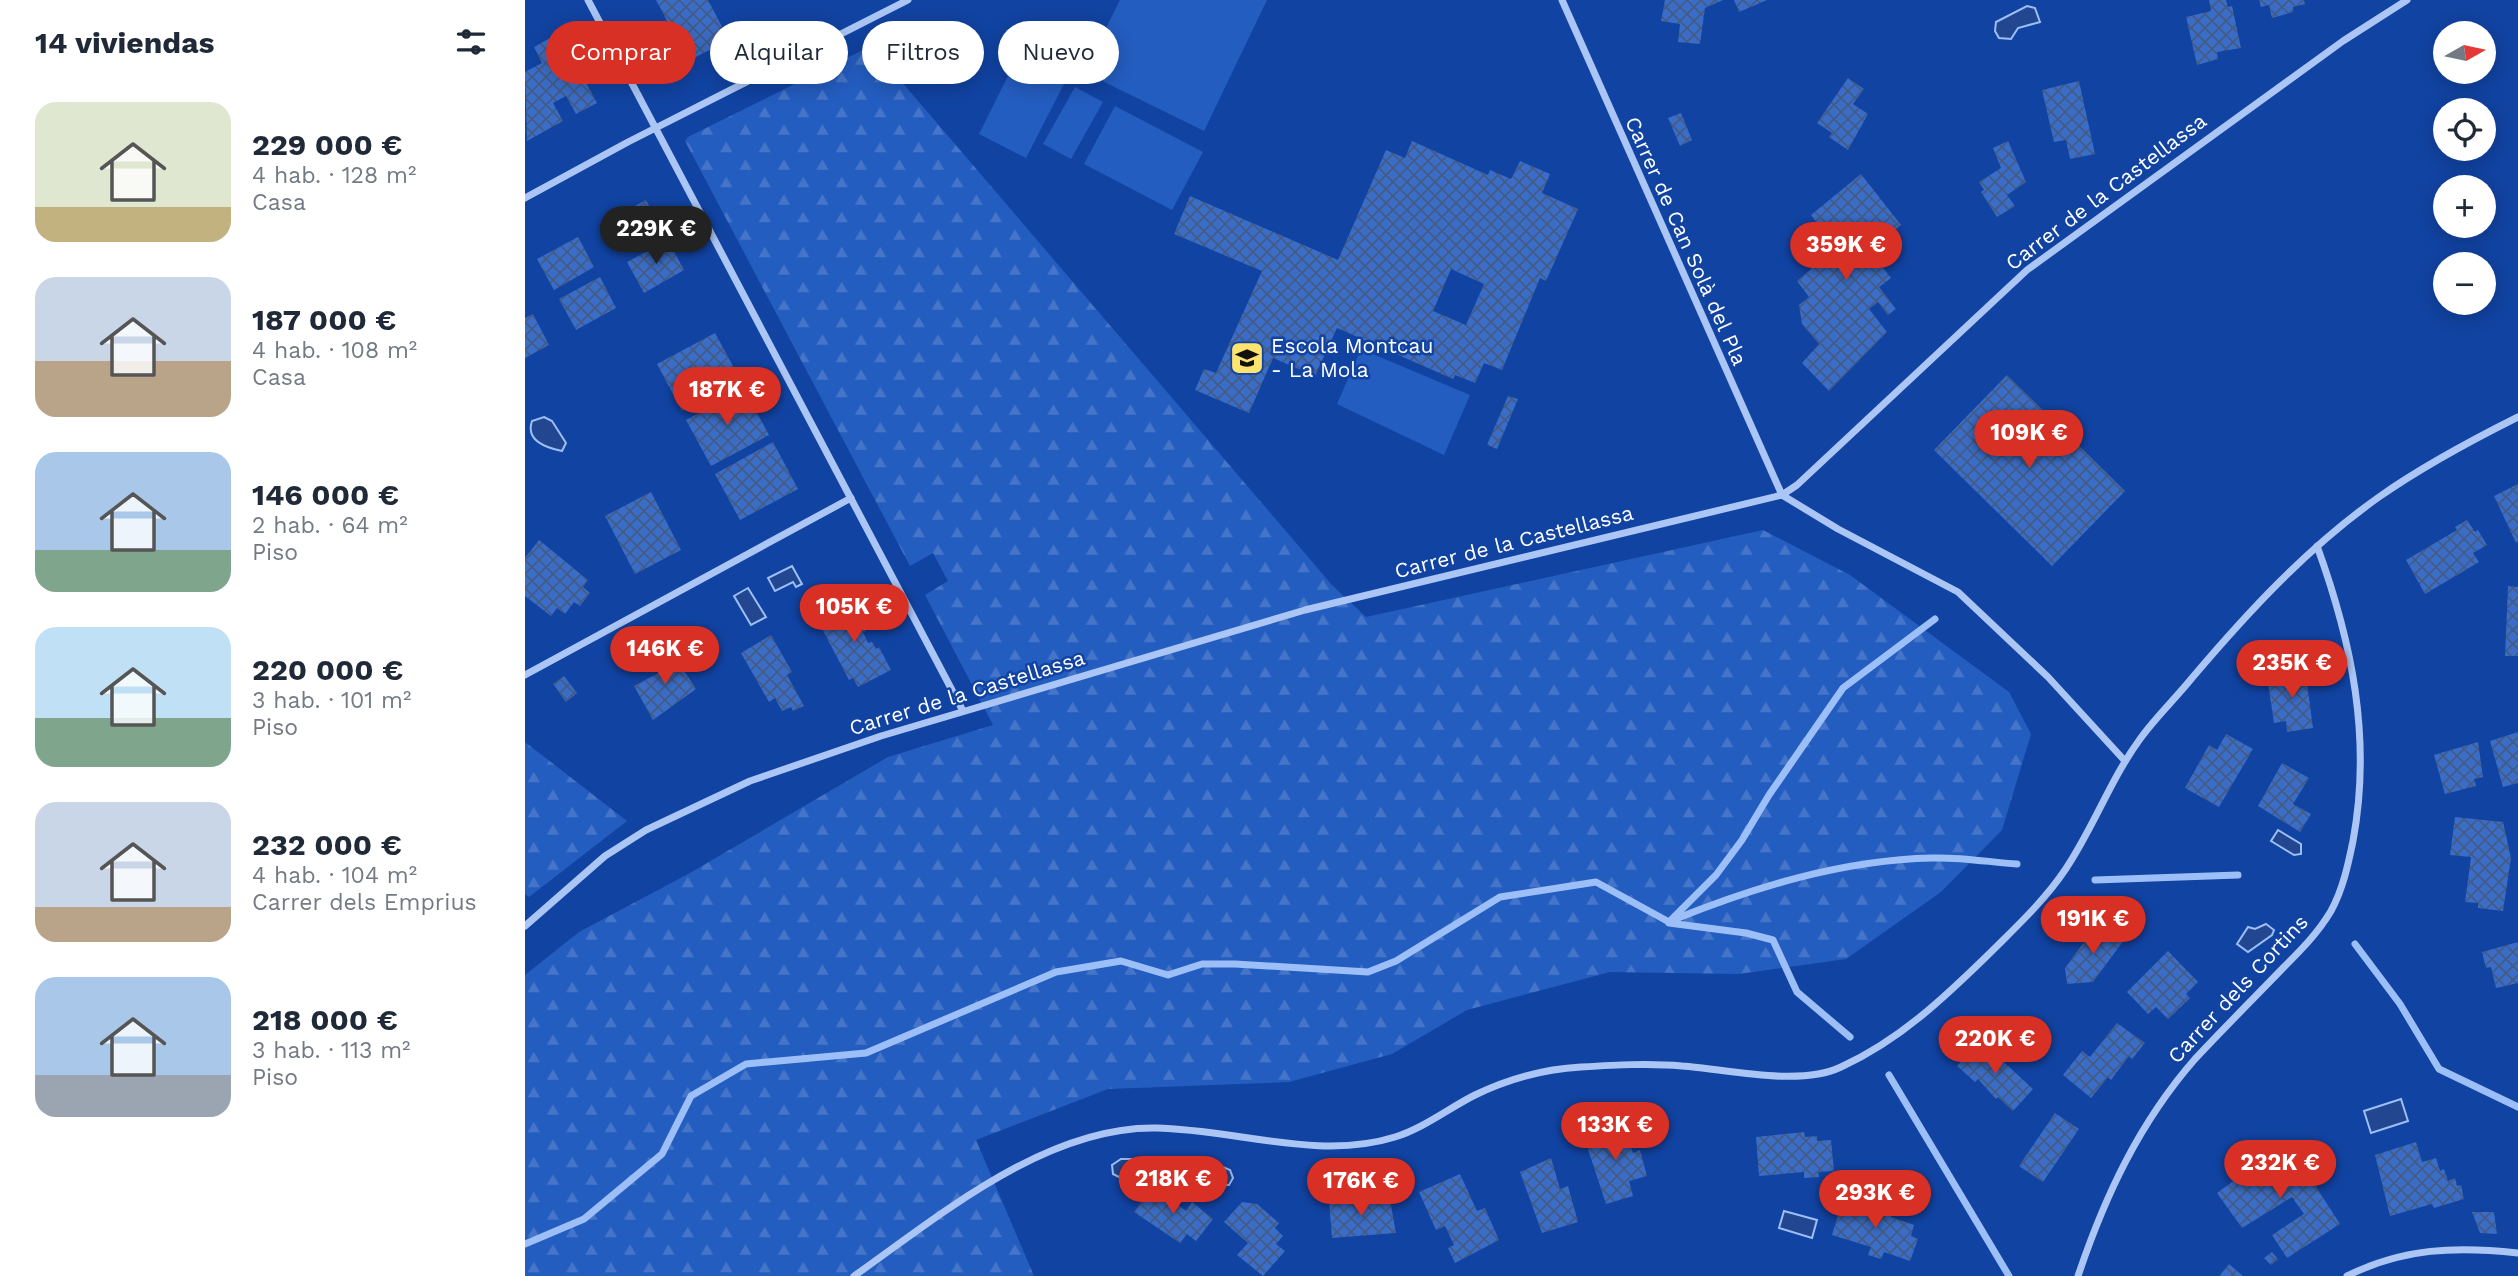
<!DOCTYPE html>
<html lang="es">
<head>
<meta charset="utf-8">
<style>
	:root { --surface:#fff; --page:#f6f6f7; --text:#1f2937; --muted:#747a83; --accent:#d93025 }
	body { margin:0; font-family:"Work Sans",sans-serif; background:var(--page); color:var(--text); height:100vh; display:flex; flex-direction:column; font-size:26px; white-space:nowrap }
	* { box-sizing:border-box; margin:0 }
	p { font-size:23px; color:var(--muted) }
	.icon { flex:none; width:38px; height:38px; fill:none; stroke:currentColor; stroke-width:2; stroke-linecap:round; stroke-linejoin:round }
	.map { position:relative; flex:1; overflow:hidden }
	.drawer { display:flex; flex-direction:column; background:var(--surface); width:525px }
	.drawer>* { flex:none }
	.guide { position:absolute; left:21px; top:21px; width:665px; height:63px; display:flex; gap:14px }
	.needle { width:46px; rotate:81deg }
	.controls { position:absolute; left:1908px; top:21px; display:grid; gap:14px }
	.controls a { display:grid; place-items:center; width:63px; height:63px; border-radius:50%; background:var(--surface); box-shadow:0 4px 18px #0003; font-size:35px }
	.price { position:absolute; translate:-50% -60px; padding:0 16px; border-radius:24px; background:var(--accent); color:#fff; font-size:23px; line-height:46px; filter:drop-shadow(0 2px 4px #0008) }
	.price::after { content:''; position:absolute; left:50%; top:42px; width:21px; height:16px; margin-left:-10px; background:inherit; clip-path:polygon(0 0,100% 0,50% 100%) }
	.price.on { background:#222; color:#fff }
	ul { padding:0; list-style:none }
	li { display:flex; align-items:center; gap:21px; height:175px; padding:0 35px }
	li span { display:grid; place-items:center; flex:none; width:196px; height:140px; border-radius:21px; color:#555 }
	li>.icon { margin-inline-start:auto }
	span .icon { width:84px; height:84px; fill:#fffc; stroke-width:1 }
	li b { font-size:30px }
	h2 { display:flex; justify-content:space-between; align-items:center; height:84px; padding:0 35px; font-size:30px }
	.pill { padding:0 24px; border-radius:32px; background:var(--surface); box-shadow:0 4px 18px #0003; font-size:24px; line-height:63px }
	.pill.on { background:var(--accent); color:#fff }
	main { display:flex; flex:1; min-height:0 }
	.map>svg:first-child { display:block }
	.grass { fill:#245dc0 }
	.forest { fill:url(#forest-firs) }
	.water { fill:#224790; stroke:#9dbff8; stroke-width:2 }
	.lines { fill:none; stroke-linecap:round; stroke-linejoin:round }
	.stream { stroke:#9dbff8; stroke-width:7 }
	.building { fill:url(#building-cross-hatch); fill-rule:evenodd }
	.minor { stroke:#abc6f5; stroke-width:7 }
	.labels { text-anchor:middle; stroke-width:5; stroke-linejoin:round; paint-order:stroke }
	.street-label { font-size:21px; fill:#fff; stroke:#1143a2 }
	.poi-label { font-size:21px; fill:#fff; stroke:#1143a2; text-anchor:start }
</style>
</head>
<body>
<main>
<section class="drawer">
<h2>14 viviendas<svg class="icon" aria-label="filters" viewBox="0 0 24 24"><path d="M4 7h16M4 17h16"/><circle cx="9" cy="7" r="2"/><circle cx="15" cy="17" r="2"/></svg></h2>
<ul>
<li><span style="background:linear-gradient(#dfe7d0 75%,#c2b280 0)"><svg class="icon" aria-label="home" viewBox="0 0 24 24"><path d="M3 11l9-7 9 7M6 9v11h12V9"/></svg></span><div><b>229 000 €</b><p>4 hab. · 128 m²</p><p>Casa</p></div></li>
<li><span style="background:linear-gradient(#c9d6e8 60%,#b9a48a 0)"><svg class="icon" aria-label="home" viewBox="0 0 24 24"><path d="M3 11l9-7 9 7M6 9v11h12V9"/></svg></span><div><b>187 000 €</b><p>4 hab. · 108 m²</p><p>Casa</p></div></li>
<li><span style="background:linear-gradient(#a9c7e8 70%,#7fa58c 0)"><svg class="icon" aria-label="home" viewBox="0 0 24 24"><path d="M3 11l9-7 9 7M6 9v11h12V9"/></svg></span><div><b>146 000 €</b><p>2 hab. · 64 m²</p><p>Piso</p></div></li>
<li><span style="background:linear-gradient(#bfe0f5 65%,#7fa58c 0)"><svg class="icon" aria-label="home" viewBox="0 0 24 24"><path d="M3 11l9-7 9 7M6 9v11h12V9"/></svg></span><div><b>220 000 €</b><p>3 hab. · 101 m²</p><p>Piso</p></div></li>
<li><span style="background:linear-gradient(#c9d6e8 75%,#b9a48a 0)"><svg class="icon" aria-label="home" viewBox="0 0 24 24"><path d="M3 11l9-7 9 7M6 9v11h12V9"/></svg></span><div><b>232 000 €</b><p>4 hab. · 104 m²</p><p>Carrer dels Emprius</p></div></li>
<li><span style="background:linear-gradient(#a9c7e8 70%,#9aa5b1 0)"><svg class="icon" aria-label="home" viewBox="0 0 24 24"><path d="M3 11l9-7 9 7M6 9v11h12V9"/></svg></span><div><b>218 000 €</b><p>3 hab. · 113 m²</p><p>Piso</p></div></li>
</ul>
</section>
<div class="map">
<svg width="1993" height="1276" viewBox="0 0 1993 1276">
	<defs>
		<pattern id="forest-firs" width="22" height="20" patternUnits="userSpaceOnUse" patternTransform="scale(1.75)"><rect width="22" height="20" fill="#245dc0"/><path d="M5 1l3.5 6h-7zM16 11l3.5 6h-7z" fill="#4575c9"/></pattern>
		<pattern id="building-cross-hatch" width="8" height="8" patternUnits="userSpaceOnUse" patternTransform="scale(1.75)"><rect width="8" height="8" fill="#3a6dc8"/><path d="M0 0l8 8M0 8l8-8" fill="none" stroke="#445b84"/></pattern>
	</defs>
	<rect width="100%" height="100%" fill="#1143a2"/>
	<g class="grass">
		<polygon points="595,0 742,0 679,131 559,72"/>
		<polygon points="492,58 540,82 501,158 454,134"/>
		<polygon points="550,87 578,102 546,159 518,144"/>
		<polygon points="590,106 678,152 647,210 559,164"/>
		<polygon points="836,349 945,395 919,455 812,404"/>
	</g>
	<g class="forest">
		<polygon points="346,46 807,585 841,617 1238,530 1325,575 1484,692 1506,734 1477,830 1416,892 1321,959 1213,974 1085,972 942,1010 867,1054 764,1082 583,1089 451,1140 509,1276 0,1276 0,975 54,932 165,873 363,757 468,725 400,595 423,581 408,553 385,566 160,141 163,137"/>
		<polygon points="0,742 102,821 4,897 0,894"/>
	</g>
	<g class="water">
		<polygon points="1502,6 1510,8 1515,22 1493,28 1486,39 1474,38 1470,31 1471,22"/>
		<path d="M 19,417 L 27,421 L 41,443 L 37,451 C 22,448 0,441 7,421 Z"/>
		<polygon points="267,566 277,584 271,587 268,582 250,591 243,578"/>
		<polygon points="223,588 241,617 226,625 209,596"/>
		<polygon points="1753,830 1776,844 1776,854 1769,855 1746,841"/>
		<polygon points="1741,924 1749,930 1747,935 1723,952 1712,944 1723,927 1730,929"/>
		<polygon points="1876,1099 1883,1121 1846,1133 1839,1111"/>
		<polygon points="596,1159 607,1159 619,1167 618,1173 606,1183 588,1174 587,1165"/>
		<polygon points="684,1161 705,1170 708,1178 704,1185 690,1185 678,1171 678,1166"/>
		<polygon points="1259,1211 1292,1220 1287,1238 1254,1228"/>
	</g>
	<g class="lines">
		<g class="stream">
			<polyline points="1570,880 1713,875"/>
			<path d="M 1148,920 C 1230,887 1317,860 1407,858 C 1435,857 1464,862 1492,864"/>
			<polyline points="1144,923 1221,933 1248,940 1272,992 1325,1037"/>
			<polyline points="1830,944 1875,1004 1914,1069 1993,1107"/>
			<polyline points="1364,1075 1484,1276"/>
			<polyline points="0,1244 59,1219 137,1154 166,1096 221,1064 341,1053 531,972 596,961 643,975 677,964 710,964 843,972 871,961 975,897 1071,882 1144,922 1191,875 1217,840 1244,795 1318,688 1410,619"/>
		</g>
	</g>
	<g class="building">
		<polygon points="131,0 183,0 204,40 163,61"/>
		<polygon points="1140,0 1198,0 1180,8 1175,44 1153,42 1155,24 1136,21"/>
		<polygon points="1209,0 1242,0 1214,12"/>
		<polygon points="1684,0 1701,0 1703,7 1707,6 1716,48 1692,52 1693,59 1672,65 1661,17 1686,11"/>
		<polygon points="1734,0 1779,0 1780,4 1768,7 1768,12 1747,18 1744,5 1736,7"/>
		<polygon points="34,33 72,103 51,114 41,96 28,103 38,121 2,141 0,72 17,63 9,47"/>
		<polygon points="1323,78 1339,89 1328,104 1343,114 1323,150 1304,137 1307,133 1292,123"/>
		<polygon points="1554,81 1570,154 1545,159 1541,140 1529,142 1517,90"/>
		<polygon points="1156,113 1167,140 1155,146 1143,118"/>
		<path d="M 887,141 L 963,175 L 965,170 L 986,179 L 995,161 L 1025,174 L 1017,193 L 1053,209 L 1021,281 L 1015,278 L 977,370 L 959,363 L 950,383 L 930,375 L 928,379 L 812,328 L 790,376 L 748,358 L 724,413 L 670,390 L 679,369 L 691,373 L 737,271 L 649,234 L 665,196 L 813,260 L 861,150 L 880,158 ZM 926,269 L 959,284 L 941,325 L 908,311 Z"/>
		<polygon points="1483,141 1501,182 1482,195 1490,206 1472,217 1456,192 1459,190 1454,182 1476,168 1468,148"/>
		<polygon points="1336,174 1376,225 1328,263 1332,268 1348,255 1366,278 1354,287 1371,309 1363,315 1353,302 1344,309 1362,332 1304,391 1277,363 1294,344 1277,324 1274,305 1284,297 1272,281 1286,269 1277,255 1302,237 1286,215"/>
		<polygon points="121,200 137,231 97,253 80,222"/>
		<polygon points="53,237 69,267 29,290 12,259"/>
		<polygon points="143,240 159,270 119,293 102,262"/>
		<polygon points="75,277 91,308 51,330 34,299"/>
		<polygon points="8,314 24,345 0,358 0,318"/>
		<polygon points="190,333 215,379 157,411 132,364"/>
		<polygon points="1482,375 1600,491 1527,566 1409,450"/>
		<polygon points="219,389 244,435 186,466 161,420"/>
		<polygon points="983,396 993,399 972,449 962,445"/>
		<polygon points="248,442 273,489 215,520 190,474"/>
		<polygon points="1993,484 1993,542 1991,543 1969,496"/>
		<polygon points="126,492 156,550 110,574 80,516"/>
		<polygon points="1942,520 1950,532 1953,530 1962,545 1948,553 1954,562 1900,594 1881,560 1932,530 1930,527"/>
		<polygon points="14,540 63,580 58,587 65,593 55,606 49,602 40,614 32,608 26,616 0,596 0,558"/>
		<polygon points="1983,586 1993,587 1993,656 1980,656"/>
		<polygon points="330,595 338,609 331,613 341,631 338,632 343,643 347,642 351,649 354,647 366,670 333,687 328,678 324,680 295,625 313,616 308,606"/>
		<polygon points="246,635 267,672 262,675 279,706 268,711 266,707 257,711 250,698 244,702 216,653"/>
		<polygon points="145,649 171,689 128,720 109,686 139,670 132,658"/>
		<polygon points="1780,668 1788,728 1762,732 1761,721 1749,723 1743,683 1756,680 1755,672"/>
		<polygon points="39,676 52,693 41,702 28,684"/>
		<polygon points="1993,732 1993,783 1978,787 1965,741"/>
		<polygon points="1701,734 1728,749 1694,807 1660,788 1684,745 1692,750"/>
		<polygon points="1953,742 1958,777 1949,779 1951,786 1920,794 1909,755"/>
		<polygon points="1757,763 1784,778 1768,804 1786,814 1775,832 1733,806"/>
		<polygon points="1930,817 1978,822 1986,858 1978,911 1953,908 1953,903 1940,902 1946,857 1925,855"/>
		<polygon points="1574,922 1599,940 1568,982 1542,984 1540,968"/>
		<polygon points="1993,942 1993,983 1971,988 1966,967 1961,968 1957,952"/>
		<polygon points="1643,951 1673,982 1661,994 1665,998 1643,1019 1631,1007 1623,1014 1602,992"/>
		<polygon points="1592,1023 1620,1043 1607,1059 1604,1056 1586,1080 1583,1077 1566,1098 1538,1075 1557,1051 1565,1057"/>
		<polygon points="1455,1040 1508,1089 1488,1111 1473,1097 1471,1099 1453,1079 1450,1082 1432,1066"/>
		<polygon points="1530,1113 1554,1129 1518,1182 1494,1166"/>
		<polygon points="1099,1123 1108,1153 1115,1150 1122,1176 1104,1181 1108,1196 1081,1204 1058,1134"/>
		<polygon points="1279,1132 1280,1137 1292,1136 1292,1141 1306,1140 1309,1171 1293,1172 1294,1177 1279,1178 1279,1172 1234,1176 1231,1137"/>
		<polygon points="1891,1142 1897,1162 1911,1158 1915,1171 1919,1169 1923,1181 1930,1178 1932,1186 1936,1185 1939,1199 1909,1208 1907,1204 1865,1216 1850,1155"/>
		<polygon points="1765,1146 1815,1224 1762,1258 1747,1235 1779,1214 1767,1197 1717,1228 1692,1193 1711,1179 1708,1174 1730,1158 1736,1166"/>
		<polygon points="1026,1158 1035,1189 1043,1186 1053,1222 1017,1233 995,1172"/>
		<polygon points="935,1174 952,1211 960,1208 974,1240 930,1263 923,1248 929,1245 920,1226 911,1230 894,1192"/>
		<polygon points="628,1186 661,1211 667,1202 688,1219 671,1241 662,1234 655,1243 609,1212"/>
		<polygon points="844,1198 844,1202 865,1200 871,1233 807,1238 804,1201"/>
		<polygon points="1318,1199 1367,1213 1366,1217 1389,1225 1386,1236 1393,1239 1385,1261 1359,1252 1356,1259 1343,1255 1346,1247 1307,1235"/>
		<polygon points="717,1202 732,1204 754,1223 750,1228 758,1236 751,1244 760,1251 738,1276 712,1255 723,1243 699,1222"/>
		<polygon points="1947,1212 1969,1212 1972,1234 1955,1233"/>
		<polygon points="1747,1252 1753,1259 1746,1265 1739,1258"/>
		<polygon points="1704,1264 1718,1276 1694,1276"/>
	</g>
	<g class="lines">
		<g class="minor">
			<polyline points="63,0 438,711"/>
			<polyline points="1037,0 1257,495 1313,529 1433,592 1523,677 1600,761"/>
			<polyline points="0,198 103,142 383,0"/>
			<polyline points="0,675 326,498"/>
			<polyline points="0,926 80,856 121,830 225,781 356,736 780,610 1257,495 1272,485 1502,270 1818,41 1882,0"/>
			<path d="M 329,1276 C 414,1216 521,1126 631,1128 C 708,1129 794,1161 870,1137 C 899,1128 924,1108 950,1095 C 983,1079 1020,1069 1056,1067 C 1090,1065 1124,1063 1157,1066 C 1202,1069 1274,1087 1316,1067 C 1375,1040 1420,997 1466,952 C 1493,925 1519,901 1540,870 C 1568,829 1585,780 1615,739 C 1630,718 1650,699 1667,678 C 1723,612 1783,547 1854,497 C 1898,466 1945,441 1993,417"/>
			<path d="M 1553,1276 C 1580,1196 1614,1123 1670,1059 C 1699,1028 1729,998 1758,968 C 1776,950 1793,933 1806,911 C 1818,889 1823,865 1828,841 C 1847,739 1827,642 1792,546"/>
			<path d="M 1822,1276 C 1878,1248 1931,1246 1993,1253"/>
		</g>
	</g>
	<defs>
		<g id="school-square" transform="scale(1.75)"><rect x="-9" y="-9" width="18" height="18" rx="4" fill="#ffe36f" stroke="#1143a2"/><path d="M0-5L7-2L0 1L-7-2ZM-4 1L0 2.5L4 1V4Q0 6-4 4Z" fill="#111"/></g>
	</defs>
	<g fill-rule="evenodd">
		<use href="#school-square" x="722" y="358"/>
	</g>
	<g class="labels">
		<g class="street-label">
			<text transform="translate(1581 192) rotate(-37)" y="7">Carrer de la Castellassa</text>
			<text transform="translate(1161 241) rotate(66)" y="7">Carrer de Can Solà del Pla</text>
			<text transform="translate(989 542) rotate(-14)" y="7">Carrer de la Castellassa</text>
			<text transform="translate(442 693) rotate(-17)" y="7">Carrer de la Castellassa</text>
			<text transform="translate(1713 989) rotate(-47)" y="7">Carrer dels Cortins</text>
		</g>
		<g class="poi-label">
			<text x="746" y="353">Escola Montcau<tspan x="746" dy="24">- La Mola</tspan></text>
		</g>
	</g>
</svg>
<div class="controls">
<a><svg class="needle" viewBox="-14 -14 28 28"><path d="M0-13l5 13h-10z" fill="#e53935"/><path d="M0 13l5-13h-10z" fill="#747a83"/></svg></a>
<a><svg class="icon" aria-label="locate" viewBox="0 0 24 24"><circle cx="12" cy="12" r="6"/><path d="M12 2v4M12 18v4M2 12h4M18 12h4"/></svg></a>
<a>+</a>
<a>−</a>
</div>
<b class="price on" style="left:131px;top:266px">229K €</b>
<b class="price" style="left:1321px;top:282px">359K €</b>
<b class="price" style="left:202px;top:427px">187K €</b>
<b class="price" style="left:1504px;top:470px">109K €</b>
<b class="price" style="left:329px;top:644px">105K €</b>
<b class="price" style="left:140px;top:686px">146K €</b>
<b class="price" style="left:1767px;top:700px">235K €</b>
<b class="price" style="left:1568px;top:956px">191K €</b>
<b class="price" style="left:1470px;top:1076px">220K €</b>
<b class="price" style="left:1090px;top:1162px">133K €</b>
<b class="price" style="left:1755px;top:1200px">232K €</b>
<b class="price" style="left:648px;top:1216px">218K €</b>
<b class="price" style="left:836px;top:1218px">176K €</b>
<b class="price" style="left:1350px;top:1230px">293K €</b>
<div class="guide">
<a class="pill on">Comprar</a>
<a class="pill">Alquilar</a>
<a class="pill">Filtros</a>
<a class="pill">Nuevo</a>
</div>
</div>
</main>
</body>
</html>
